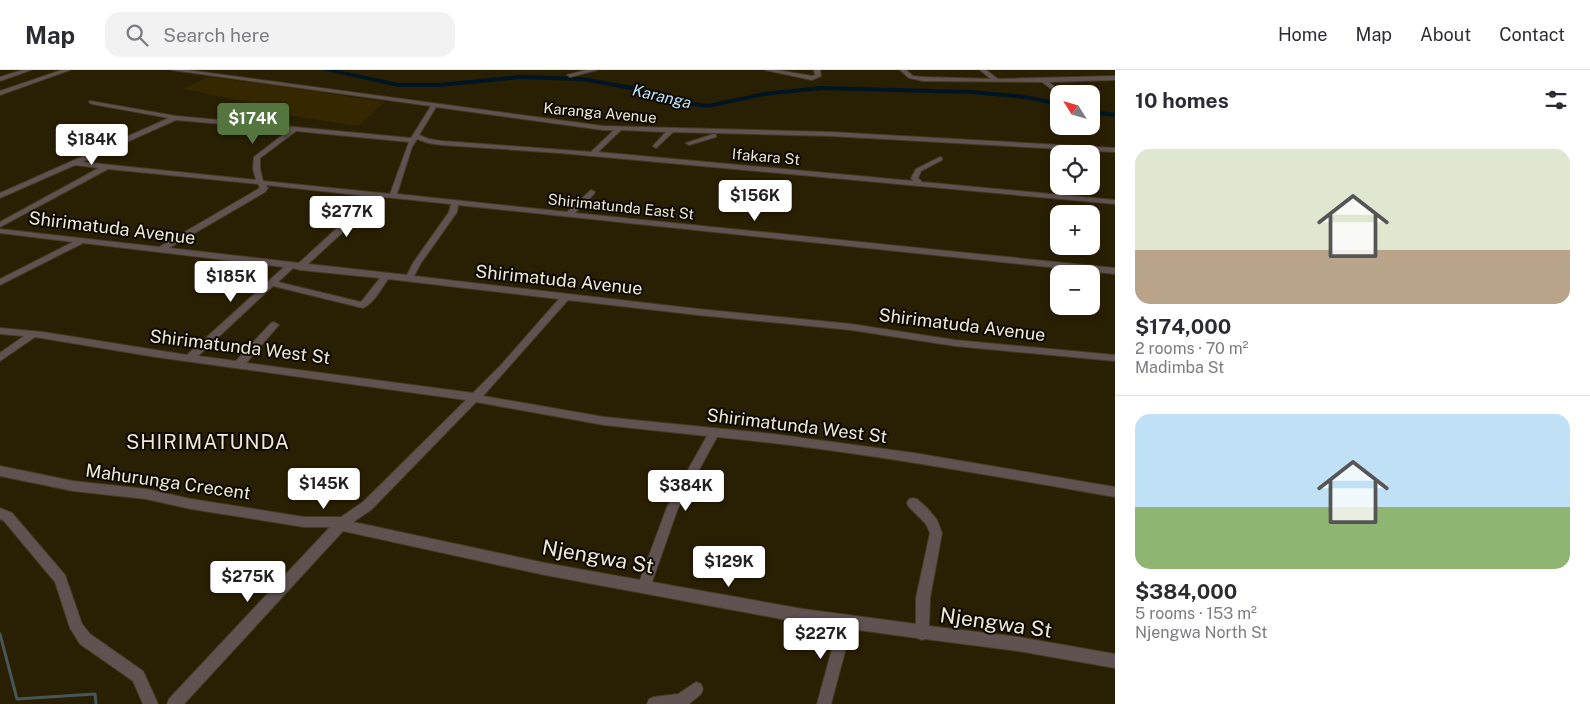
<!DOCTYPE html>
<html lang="en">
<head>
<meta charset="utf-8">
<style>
	:root { --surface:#fff; --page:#f2f2f3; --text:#2b2b33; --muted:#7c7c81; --line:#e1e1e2; --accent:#54753d }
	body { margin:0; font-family:"Public Sans",sans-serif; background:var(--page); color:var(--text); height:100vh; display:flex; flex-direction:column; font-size:19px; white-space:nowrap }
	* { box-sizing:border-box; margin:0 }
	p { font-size:16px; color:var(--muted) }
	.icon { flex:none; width:28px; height:28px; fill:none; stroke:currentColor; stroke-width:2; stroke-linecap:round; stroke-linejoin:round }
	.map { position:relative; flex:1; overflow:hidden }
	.drawer { display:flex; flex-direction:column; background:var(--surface); width:475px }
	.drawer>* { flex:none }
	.needle { width:32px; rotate:307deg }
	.tools { position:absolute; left:1050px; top:15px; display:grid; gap:10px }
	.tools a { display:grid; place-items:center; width:50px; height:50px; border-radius:10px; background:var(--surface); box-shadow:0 2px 12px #0003; font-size:25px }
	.price { position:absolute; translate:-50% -42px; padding:0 11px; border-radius:5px; background:#fff; color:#222; font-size:16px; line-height:32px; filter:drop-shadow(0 1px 2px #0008) }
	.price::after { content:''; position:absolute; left:50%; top:30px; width:15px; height:11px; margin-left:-8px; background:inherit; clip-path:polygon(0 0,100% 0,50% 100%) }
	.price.selected { background:var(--accent); color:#fff }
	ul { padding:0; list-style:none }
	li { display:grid; align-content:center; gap:10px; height:265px; padding:0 20px }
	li+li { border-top:1px solid var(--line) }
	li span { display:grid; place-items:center; height:155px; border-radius:15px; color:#555 }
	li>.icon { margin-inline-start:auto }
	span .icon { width:90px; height:90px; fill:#fffc; stroke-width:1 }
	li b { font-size:21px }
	h2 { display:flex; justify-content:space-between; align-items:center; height:60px; padding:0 20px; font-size:21px }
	header { display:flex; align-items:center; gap:30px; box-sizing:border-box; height:70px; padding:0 25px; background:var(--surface); border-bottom:1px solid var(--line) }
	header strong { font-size:24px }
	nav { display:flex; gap:28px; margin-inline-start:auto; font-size:18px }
	.search { width:350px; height:45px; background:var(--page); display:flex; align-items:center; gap:12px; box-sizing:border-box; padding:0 18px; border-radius:15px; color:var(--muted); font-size:19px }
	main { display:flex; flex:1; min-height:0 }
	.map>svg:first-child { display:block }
	.built { fill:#352801 }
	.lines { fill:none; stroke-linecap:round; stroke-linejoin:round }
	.stream { stroke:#485559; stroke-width:3 }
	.river { fill:#001523; fill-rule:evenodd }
	.minor-casing { stroke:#453b21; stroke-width:2 }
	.minor { fill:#615252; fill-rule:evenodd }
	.labels { text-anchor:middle; stroke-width:4; stroke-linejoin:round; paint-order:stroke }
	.far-street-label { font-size:15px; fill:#efe9d8; stroke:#0e0a02 }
	.far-water-label { font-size:16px; font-style:italic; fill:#bbe4ff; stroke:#0e0a02 }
	.street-label { font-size:18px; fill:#efe9d8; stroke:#0e0a02 }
	.quarter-label { font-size:20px; letter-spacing:1px; fill:#efe9d8; stroke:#0e0a02 }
	.near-street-label { font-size:21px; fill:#efe9d8; stroke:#0e0a02 }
</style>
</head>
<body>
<header>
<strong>Map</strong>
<div class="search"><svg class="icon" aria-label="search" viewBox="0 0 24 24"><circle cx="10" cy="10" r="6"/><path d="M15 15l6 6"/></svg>Search here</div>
<nav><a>Home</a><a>Map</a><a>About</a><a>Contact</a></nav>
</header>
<main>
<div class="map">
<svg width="1115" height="634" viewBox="0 0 1115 634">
	<rect width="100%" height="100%" fill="#291f03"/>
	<polygon class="built" points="208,7 271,15 385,32 358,56 274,43 277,38 183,19"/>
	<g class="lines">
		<polyline class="stream" points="0,564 17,629 95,624 96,634"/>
		<g class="river">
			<polygon points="322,0 337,0 399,13 439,13 520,5 583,7 638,17 674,29 708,34 764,22 821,16 971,20 1026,25 1059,32 1059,36 1026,29 971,24 821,20 764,26 708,38 673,33 636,21 583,11 520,9 439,17 399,17"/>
			<polygon points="1091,39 1115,43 1115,47 1091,44"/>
		</g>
		<g class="minor-casing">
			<g id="minor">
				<polygon points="23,0 31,0 0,11 0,7"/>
				<polygon points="62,0 70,0 0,25 0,21"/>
				<path d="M 172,0 L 187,0 L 603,56 L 830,62 L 1115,78 L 1115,82 L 830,66 L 673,62 L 656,78 L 653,76 L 666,62 L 621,60 L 598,82 L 913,111 L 911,108 L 916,99 L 940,87 L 942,88 L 942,90 L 921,101 L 918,108 L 922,112 L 1115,130 L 1115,134 L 560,83 L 442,75 L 428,73 L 417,69 L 412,77 L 397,124 L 567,142 L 591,120 L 595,122 L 594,124 L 575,143 L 1115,198 L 1115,204 L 458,135 L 457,142 L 421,193 L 414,206 L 698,239 L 851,254 L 955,270 L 1115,285 L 1115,291 L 955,276 L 851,260 L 698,245 L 568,230 L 483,326 L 604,347 L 773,364 L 914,383 L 1115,417 L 1115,427 C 983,404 851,380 717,367 L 678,438 L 652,512 L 803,539 L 916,554 L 916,528 L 930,463 L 926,454 L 909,437 L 907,433 L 909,429 L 913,428 L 917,429 L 928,439 L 937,450 L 942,463 L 930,528 L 929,556 L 1018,567 L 1115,584 L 1115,598 L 1018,581 L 925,569 L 922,570 L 917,568 L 851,559 L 831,634 L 817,634 L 838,557 L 803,553 L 545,505 L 343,461 L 184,634 L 167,634 L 169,629 L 330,457 L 304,457 L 191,439 L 146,429 L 73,421 L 0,406 L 0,396 L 73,411 L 146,419 L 191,429 L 304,447 L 341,447 L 363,432 L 466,330 L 156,287 L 35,267 L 0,291 L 0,283 L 24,266 L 0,264 L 0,258 L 43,262 L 187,285 L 284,197 L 83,173 L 0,215 L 0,209 L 73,172 L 0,163 L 0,159 L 159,177 L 260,118 L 258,114 L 108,99 L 0,157 L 0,152 L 99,98 L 75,95 L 0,128 L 0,123 L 169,48 L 92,34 L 89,32 L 90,31 L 176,46 L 411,68 L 431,36 ZM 436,37 L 603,60 L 614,60 L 591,82 L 442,71 L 429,69 L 419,65 ZM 176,50 L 289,60 L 254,87 L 253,99 L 256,110 L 82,92 ZM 296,61 L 409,72 L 390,124 L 263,111 L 260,99 L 260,88 ZM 266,115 L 376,127 L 360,137 L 299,193 L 169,178 L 265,122 L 268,118 ZM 384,127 L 451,134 L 449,142 L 413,193 L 407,205 L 308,194 L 366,141 ZM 293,198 L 300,200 L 380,208 L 361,232 L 278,212 ZM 388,209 L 559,229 L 501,295 L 473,323 L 246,293 L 277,257 L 279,255 L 274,252 L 271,253 L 236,291 L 198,286 L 273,216 L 363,238 C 374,233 381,219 388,209 ZM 476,332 L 604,355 L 707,366 L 667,437 L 640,510 L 545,493 L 353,452 L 371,440 Z"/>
				<polygon points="586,0 597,0 570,7 567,5"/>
				<polygon points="765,0 777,0 812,6 815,5 814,0 820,0 821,6 812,10"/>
				<polygon points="900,0 906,0 913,6 923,7 991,9 980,0 986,0 998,9 1115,6 1115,10 1049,12 1064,24 1059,24 1059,25 1042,12 923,11 909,8"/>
				<polygon points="714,64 716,65 716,67 689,75 686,73"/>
				<polygon points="0,438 12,443 65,505 82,554 90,564 143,601 158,634 143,634 133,611 80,574 70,558 55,512 4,451 0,449"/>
				<polygon points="696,612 701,614 703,619 701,624 689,634 647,634 649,629 654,627 678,624"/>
			</g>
		</g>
		<use href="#minor" class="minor"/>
	</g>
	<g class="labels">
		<g class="far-street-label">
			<text transform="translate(600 43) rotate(5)" y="5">Karanga Avenue</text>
			<text transform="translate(766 87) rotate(5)" y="5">Ifakara St</text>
			<text transform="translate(621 137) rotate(6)" y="5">Shirimatunda East St</text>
		</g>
		<g class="far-water-label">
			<text transform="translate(662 26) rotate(13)" y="6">Karanga</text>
		</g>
		<g class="street-label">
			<text transform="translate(112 158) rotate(7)" y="6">Shirimatuda Avenue</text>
			<text transform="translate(559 210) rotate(6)" y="6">Shirimatuda Avenue</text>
			<text transform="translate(962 255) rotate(7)" y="6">Shirimatuda Avenue</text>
			<text transform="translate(240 277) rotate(7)" y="6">Shirimatunda West St</text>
			<text transform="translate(797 356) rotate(7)" y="6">Shirimatunda West St</text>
			<text transform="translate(168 412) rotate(8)" y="6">Mahurunga Crecent</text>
		</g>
		<g class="quarter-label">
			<text x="208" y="379">SHIRIMATUNDA</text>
		</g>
		<g class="near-street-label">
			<text transform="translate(598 487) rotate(10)" y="7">Njengwa St</text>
			<text transform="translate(996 553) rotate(8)" y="7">Njengwa St</text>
		</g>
	</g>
</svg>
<div class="tools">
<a><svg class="needle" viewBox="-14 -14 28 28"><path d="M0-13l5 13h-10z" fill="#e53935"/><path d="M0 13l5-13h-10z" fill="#7c7c81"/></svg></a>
<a><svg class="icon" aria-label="locate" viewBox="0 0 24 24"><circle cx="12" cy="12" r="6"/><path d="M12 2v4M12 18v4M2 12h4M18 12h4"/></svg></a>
<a>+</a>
<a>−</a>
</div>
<b class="price selected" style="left:253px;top:75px">$174K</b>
<b class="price" style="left:92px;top:96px">$184K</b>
<b class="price" style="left:755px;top:152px">$156K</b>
<b class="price" style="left:347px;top:168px">$277K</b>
<b class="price" style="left:231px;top:233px">$185K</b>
<b class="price" style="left:324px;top:440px">$145K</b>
<b class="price" style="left:686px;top:442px">$384K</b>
<b class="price" style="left:729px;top:518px">$129K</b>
<b class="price" style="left:248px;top:533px">$275K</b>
<b class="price" style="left:821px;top:590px">$227K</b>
</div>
<section class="drawer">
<h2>10 homes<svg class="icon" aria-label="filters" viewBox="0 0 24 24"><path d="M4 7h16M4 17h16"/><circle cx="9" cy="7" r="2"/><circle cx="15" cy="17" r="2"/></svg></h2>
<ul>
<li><span style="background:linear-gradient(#dfe7d0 65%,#b9a48a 0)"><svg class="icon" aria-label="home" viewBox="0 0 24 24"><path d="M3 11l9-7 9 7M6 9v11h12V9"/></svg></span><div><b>$174,000</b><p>2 rooms · 70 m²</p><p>Madimba St</p></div></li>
<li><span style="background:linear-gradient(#bfe0f5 60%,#8fb573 0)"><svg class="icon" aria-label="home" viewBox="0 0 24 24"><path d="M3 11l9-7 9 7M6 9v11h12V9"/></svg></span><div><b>$384,000</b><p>5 rooms · 153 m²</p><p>Njengwa North St</p></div></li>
</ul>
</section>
</main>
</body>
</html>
